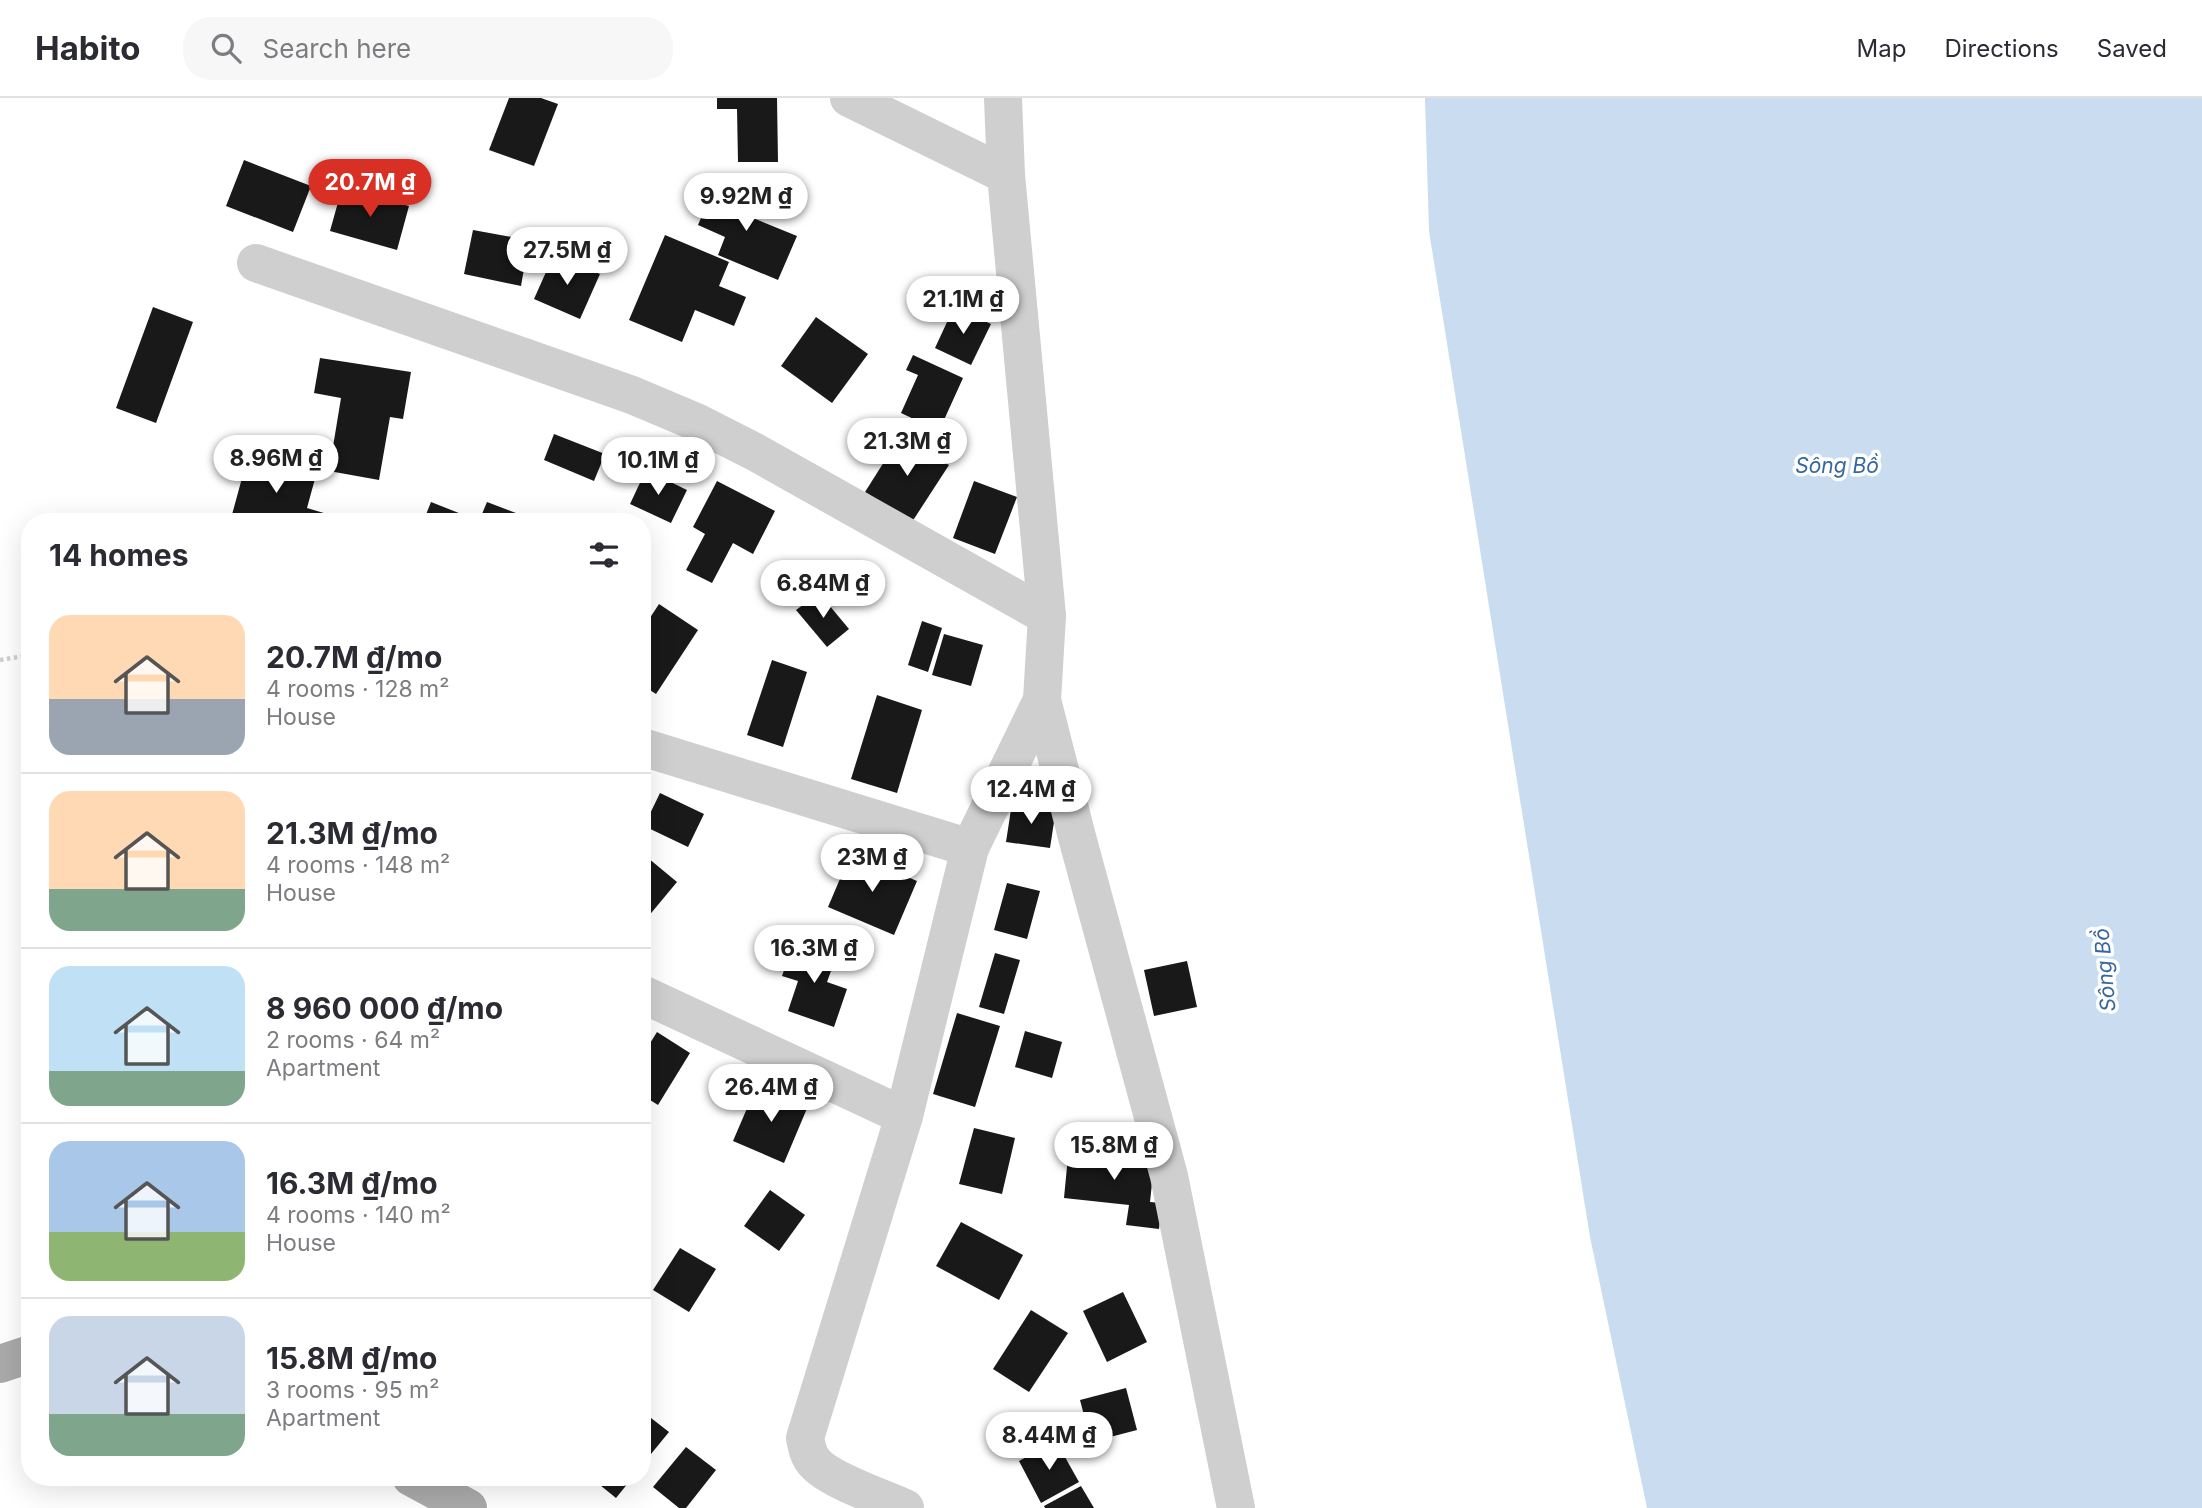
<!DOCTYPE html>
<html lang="en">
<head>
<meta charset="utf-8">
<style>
	:root { --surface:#fff; --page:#f7f7f7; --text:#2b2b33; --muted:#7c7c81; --line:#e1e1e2; --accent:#d93025 }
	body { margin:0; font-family:Inter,sans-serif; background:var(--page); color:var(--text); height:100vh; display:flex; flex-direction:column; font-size:26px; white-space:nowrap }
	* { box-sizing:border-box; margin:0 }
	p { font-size:23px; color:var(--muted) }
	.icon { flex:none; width:38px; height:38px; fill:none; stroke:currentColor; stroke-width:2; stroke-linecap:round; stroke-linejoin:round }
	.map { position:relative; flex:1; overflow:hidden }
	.sheet { position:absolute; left:21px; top:415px; width:630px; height:973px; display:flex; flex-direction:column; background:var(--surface); border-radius:28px; box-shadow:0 7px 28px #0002 }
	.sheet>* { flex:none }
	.price { position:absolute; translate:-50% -60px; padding:0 16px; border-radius:24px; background:#fff; color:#222; font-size:23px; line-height:46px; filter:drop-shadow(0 2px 4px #0008) }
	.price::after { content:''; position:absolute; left:50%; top:42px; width:21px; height:16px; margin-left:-10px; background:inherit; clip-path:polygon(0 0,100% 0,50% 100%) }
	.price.active { background:var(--accent); color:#fff }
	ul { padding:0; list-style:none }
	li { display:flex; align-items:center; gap:21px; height:175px; padding:0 28px }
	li+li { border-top:2px solid var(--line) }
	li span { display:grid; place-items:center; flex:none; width:196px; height:140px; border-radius:21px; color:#555 }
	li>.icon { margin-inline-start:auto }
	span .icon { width:84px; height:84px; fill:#fffc; stroke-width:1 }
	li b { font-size:30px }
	h2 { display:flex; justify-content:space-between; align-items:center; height:84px; padding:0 28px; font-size:30px }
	header { display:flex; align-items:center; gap:42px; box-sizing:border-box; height:98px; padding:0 35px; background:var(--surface); border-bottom:2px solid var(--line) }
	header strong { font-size:33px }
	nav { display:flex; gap:38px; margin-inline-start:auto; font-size:24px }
	.search { width:490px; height:63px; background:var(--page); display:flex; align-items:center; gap:18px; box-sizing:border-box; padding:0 24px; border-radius:28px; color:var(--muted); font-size:26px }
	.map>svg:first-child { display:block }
	.water { fill:#caddf0 }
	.building { fill:#191919 }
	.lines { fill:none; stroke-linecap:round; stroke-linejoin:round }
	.path { stroke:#cfcfcf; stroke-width:4.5; stroke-dasharray:3.5 3.5; stroke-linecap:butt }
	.minor { stroke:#cfcfcf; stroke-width:38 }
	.major { stroke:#aaa; stroke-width:38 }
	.labels { text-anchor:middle; stroke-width:7; stroke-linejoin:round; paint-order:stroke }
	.water-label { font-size:21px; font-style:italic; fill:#37689c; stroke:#fff }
</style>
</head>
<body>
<header>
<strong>Habito</strong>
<div class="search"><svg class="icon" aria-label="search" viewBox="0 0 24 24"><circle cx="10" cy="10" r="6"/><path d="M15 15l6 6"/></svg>Search here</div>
<nav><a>Map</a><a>Directions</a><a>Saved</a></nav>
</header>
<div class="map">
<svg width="2202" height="1410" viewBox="0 0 2202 1410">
	<rect width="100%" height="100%" fill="#fff"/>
	<polygon class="water" points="1425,0 2202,0 2202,1410 1647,1410 1590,1139 1429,133"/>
	<g class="building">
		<polygon points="509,0 541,0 558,6 534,68 489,52"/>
		<polygon points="717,0 777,0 778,64 738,64 737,11 717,11"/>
		<polygon points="244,62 311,88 293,134 226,108"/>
		<polygon points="716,85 760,103 753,120 797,138 778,182 718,157 725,139 698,127"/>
		<polygon points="342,90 409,108 397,152 330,133"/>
		<polygon points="473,132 517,140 512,162 525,165 521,188 464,176"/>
		<polygon points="665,137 729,164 719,188 746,199 734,228 695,212 682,244 629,222"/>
		<polygon points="554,156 600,176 580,221 534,201"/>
		<polygon points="153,209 193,224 156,325 116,310"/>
		<polygon points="954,209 991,226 971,267 935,250"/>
		<polygon points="816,219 868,256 832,305 781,268"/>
		<polygon points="913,257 963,280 939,333 901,315 918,277 906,272"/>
		<polygon points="320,260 411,274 403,321 390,319 379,382 329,373 341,300 314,295"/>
		<polygon points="554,336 605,356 594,383 544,362"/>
		<polygon points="901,337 949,367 912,424 865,394"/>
		<polygon points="248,358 316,377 307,410 354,424 230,424"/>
		<polygon points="646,372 687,392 671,425 630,406"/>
		<polygon points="717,383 775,413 753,456 733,445 712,485 686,472 705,436 693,429"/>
		<polygon points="974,383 1017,399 995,456 953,440"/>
		<polygon points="431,404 479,423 487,404 529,420 528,424 423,424"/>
		<polygon points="819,495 849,531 827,549 796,512"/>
		<polygon points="659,506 698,532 656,596 642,587 642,532"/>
		<polygon points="922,523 942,530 928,574 908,567"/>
		<polygon points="944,536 983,547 971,588 932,577"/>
		<polygon points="772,562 807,574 783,649 747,637"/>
		<polygon points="877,597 922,612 897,695 851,681"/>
		<polygon points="660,695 704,716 688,749 644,728"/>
		<polygon points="1012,705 1056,711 1050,750 1006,744"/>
		<polygon points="642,755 677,784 642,826"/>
		<polygon points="851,755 917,783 894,837 828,809"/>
		<polygon points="1007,785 1040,793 1027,841 994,832"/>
		<polygon points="794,844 836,859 827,884 847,891 834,929 788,913 798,883 782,878"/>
		<polygon points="995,855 1020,862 1004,916 979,909"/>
		<polygon points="1187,863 1197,909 1154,918 1144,872"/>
		<polygon points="957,915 1000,928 975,1009 933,996"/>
		<polygon points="1025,933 1062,944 1052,980 1015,969"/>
		<polygon points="657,934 690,955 658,1007 642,997 642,958"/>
		<polygon points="757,987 808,1008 784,1065 733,1043"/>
		<polygon points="974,1030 1015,1040 1002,1096 959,1086"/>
		<polygon points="1069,1048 1155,1057 1150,1104 1162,1105 1159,1131 1126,1127 1129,1107 1064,1100"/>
		<polygon points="770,1092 805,1117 779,1153 744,1128"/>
		<polygon points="961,1124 1023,1157 999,1202 936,1168"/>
		<polygon points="680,1150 716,1171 689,1214 653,1192"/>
		<polygon points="1123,1194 1147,1244 1107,1264 1083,1213"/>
		<polygon points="1031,1212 1068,1235 1029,1294 993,1271"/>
		<polygon points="1126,1290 1137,1332 1091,1344 1080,1302"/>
		<polygon points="642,1313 669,1334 642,1367"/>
		<polygon points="1056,1343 1079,1384 1041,1405 1019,1363"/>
		<polygon points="686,1349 716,1372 686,1410 679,1410 653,1389"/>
		<polygon points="590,1379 633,1379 616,1400"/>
		<polygon points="1081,1388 1094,1410 1045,1410 1044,1408"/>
	</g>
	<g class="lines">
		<polyline class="path" points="0,562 30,557"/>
		<g class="minor">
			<polyline points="849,0 1006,77"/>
			<polyline points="1003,0 1006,77 1047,518 1042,602 1077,739 1169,1078 1236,1410"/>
			<polyline points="256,165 632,297 696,324 755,354 1047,518"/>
			<polyline points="642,649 970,750"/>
			<polyline points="642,896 904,1018"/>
			<path d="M 905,1410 C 883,1400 829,1382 815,1365 C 808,1358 807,1349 805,1340 L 904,1018 L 970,750 L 1042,602"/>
		</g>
		<g class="major">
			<polyline points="0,1266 30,1256"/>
			<polyline points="411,1379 468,1410"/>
		</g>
	</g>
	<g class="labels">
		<g class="water-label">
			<text x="1837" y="375">Sông Bồ</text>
			<text transform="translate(2105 872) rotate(-95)" y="7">Sông Bồ</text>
		</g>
	</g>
</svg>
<b class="price active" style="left:370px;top:121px">20.7M ₫</b>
<b class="price" style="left:746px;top:135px">9.92M ₫</b>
<b class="price" style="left:567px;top:189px">27.5M ₫</b>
<b class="price" style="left:963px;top:238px">21.1M ₫</b>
<b class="price" style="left:907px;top:380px">21.3M ₫</b>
<b class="price" style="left:276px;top:397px">8.96M ₫</b>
<b class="price" style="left:658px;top:399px">10.1M ₫</b>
<b class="price" style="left:823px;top:522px">6.84M ₫</b>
<b class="price" style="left:1031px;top:728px">12.4M ₫</b>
<b class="price" style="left:872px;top:796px">23M ₫</b>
<b class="price" style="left:814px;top:887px">16.3M ₫</b>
<b class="price" style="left:771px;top:1026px">26.4M ₫</b>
<b class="price" style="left:1114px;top:1084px">15.8M ₫</b>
<b class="price" style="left:1049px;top:1374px">8.44M ₫</b>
<section class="sheet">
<h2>14 homes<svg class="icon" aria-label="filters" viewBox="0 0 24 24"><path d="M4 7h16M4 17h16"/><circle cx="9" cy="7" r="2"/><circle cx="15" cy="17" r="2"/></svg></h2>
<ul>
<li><span style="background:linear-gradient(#ffd9b3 60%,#9aa5b1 0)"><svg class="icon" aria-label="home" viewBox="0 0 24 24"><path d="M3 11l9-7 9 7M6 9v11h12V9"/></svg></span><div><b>20.7M ₫/mo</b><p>4 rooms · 128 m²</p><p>House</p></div></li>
<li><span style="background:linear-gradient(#ffd9b3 70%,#7fa58c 0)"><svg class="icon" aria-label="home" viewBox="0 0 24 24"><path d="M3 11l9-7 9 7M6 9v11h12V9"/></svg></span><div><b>21.3M ₫/mo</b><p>4 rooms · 148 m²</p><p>House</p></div></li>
<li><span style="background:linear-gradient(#bfe0f5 75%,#7fa58c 0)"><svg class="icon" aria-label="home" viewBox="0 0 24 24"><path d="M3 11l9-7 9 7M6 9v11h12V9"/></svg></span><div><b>8 960 000 ₫/mo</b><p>2 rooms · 64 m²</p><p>Apartment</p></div></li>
<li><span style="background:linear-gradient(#a9c7e8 65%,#8fb573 0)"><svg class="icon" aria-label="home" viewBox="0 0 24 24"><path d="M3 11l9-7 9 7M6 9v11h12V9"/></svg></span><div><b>16.3M ₫/mo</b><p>4 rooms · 140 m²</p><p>House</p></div></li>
<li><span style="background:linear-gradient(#c9d6e8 70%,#7fa58c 0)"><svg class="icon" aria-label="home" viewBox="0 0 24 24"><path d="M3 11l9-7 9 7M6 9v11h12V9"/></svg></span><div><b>15.8M ₫/mo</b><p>3 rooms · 95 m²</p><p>Apartment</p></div></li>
</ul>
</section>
</div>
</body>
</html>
